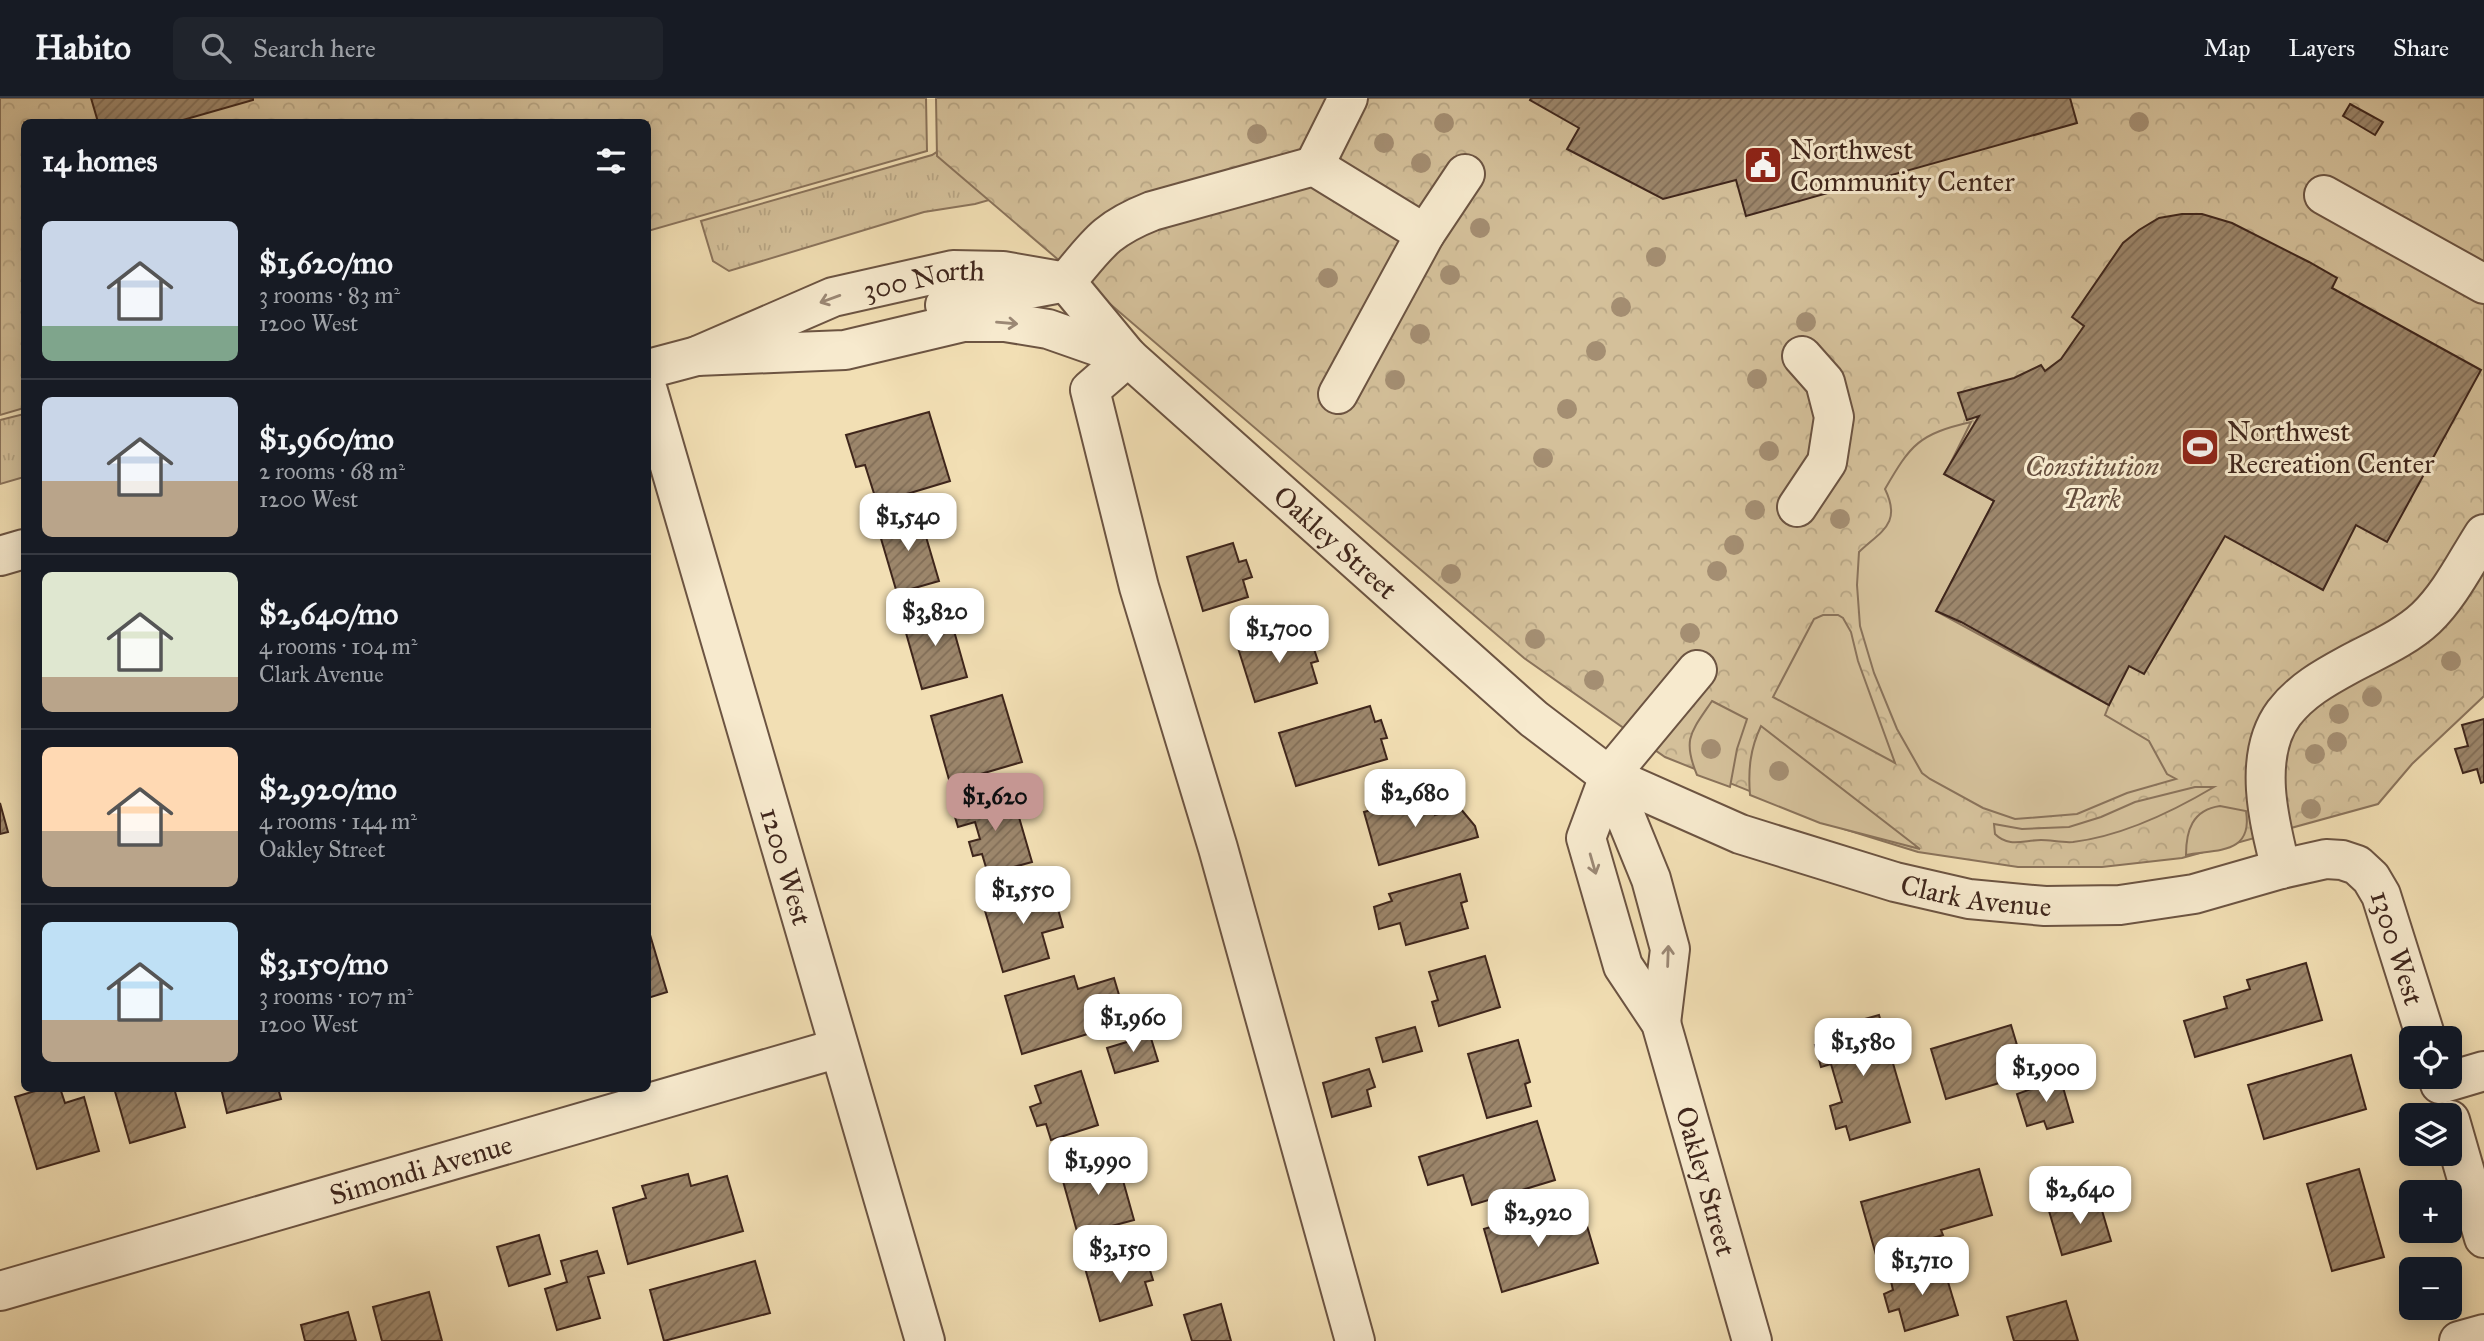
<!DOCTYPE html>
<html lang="en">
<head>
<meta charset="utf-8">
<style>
	:root { --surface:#171b24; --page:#20242c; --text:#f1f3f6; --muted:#9ea1a6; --line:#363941; --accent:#c59692 }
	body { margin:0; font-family:"IM FELL Great Primer",serif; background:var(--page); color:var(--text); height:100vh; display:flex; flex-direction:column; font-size:26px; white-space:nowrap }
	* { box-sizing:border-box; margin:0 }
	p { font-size:23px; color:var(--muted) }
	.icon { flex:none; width:38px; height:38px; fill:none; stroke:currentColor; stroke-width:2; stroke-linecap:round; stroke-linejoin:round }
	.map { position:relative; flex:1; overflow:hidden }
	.panel { position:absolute; left:21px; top:21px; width:630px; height:973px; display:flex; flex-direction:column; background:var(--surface); border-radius:10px; box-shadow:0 4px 18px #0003 }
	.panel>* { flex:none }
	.fabs { position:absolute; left:2399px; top:928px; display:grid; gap:14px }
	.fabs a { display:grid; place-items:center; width:63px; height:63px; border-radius:10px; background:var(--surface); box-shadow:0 4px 18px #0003; font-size:35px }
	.price { position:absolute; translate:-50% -60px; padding:0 16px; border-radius:14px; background:#fff; color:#222; font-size:23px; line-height:46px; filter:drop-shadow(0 2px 4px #0008) }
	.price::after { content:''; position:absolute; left:50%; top:42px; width:21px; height:16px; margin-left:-10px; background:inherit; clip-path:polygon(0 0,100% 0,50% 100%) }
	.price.on { background:var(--accent); color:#111 }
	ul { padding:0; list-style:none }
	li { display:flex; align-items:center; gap:21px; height:175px; padding:0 21px }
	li+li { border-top:2px solid var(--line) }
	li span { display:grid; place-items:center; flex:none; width:196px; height:140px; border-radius:10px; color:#555 }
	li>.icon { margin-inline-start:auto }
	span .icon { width:84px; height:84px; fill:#fffc; stroke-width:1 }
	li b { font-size:30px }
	h2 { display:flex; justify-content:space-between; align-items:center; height:84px; padding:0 21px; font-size:30px }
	header { display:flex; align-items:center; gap:42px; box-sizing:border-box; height:98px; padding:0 35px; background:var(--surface); border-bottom:2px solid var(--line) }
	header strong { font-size:33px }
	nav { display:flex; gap:38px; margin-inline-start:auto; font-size:24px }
	.search { width:490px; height:63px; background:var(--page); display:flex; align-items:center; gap:18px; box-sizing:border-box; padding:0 24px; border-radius:10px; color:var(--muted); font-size:26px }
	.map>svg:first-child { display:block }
	.grass { fill:url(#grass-tufts); stroke:#8a735b; stroke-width:2 }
	.park { fill:url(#park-crowns); stroke:#8a735b; stroke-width:2 }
	.garden { fill:#d4c09a; stroke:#8a735b; stroke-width:2 }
	.building { fill:url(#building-hatch); stroke:#3f261c; stroke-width:2 }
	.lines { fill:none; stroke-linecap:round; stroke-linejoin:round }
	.minor-casing { stroke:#6c5442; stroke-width:42 }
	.minor { stroke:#f7eace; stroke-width:38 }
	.tree { fill:#a48e72 }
	.oneway { stroke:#9b8875 }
	.labels { text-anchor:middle; stroke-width:6; stroke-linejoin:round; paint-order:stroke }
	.poi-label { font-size:28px; fill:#3f261c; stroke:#f7eace; text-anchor:start }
	.street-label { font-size:28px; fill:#3f261c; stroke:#f7eace }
	.park-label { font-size:28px; font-style:italic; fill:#644c3c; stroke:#f7eace }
</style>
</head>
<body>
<header>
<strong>Habito</strong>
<div class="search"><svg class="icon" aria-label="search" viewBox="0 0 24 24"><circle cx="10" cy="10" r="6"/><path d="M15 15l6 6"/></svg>Search here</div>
<nav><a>Map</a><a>Layers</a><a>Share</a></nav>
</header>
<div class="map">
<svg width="2484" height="1243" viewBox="0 0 2484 1243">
	<defs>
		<pattern id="grass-tufts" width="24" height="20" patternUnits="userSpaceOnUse" patternTransform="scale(1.75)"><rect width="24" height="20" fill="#d4c09a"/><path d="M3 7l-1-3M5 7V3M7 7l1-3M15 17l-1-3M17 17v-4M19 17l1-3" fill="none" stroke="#b7a584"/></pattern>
		<pattern id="park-crowns" width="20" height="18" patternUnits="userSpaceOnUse" patternTransform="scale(1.75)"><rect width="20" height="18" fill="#d4c09a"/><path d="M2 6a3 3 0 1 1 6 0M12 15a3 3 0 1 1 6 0" fill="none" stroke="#b7a584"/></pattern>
		<pattern id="building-hatch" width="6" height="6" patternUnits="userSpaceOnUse" patternTransform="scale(1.75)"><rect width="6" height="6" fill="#9c866b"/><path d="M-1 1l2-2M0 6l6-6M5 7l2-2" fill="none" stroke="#816d57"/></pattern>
	</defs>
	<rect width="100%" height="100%" fill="#f2dfb4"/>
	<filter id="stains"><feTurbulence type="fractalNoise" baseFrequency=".00286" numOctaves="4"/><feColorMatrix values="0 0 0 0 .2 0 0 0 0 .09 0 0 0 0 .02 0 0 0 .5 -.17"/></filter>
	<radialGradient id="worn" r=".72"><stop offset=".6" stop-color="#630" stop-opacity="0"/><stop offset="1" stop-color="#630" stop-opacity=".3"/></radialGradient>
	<g class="grass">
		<polygon points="1019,0 1189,45 975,106 924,114 729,173 713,163 701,123 932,57"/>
		<polygon points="24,316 24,379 0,386 0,322"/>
	</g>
	<g class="park">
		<polygon points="0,0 926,0 927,53 648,133 648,24 24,24 24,310 0,317"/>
		<polygon points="936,0 2484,0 2484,598 2412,666 2378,706 2182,760 2102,769 2018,769 1918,754 1844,731 1665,659 1524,560 937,58"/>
	</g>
	<g class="garden">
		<path d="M 1971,324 L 1945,376 L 1994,403 L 1936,513 L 2109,607 L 2105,617 L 2149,643 L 2167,676 L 2176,681 L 2127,695 L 2077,716 L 2015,721 L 1983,710 L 1930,681 L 1922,675 L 1897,631 L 1874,575 L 1860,528 L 1857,487 L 1859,454 C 1881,433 1902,426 1885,391 C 1911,346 1919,336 1971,324 Z"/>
		<polygon points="1823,517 1838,517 1843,520 1851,534 1858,563 1895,665 1773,599 1814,521"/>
		<path d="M 1712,603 L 1747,621 L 1737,651 L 1730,689 L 1697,677 C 1682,641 1691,634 1712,603 Z"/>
		<path d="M 1761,628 L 1920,751 L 1820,725 L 1750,697 C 1748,672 1750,651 1761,628 Z"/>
		<path d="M 2195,689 L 2214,689 C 2172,714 2122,738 2073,744 C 2063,745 2051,742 2041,742 C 2024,742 2009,750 1995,736 L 1994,726 L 2022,731 L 2069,729 L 2101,719 L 2135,704 Z"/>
		<path d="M 2220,708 L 2246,713 C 2253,756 2218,751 2186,757 C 2186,733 2192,712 2220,708 Z"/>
	</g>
	<g class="building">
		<polygon points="91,0 253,0 253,2 176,24 98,24"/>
		<polygon points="1531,0 2070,0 2077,25 1746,118 1736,82 1663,101 1567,51 1579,30 1530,2"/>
		<polygon points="2350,6 2383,24 2375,37 2343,18"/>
		<polygon points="2182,116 2202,116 2232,125 2309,164 2337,180 2332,190 2481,272 2387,444 2356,427 2323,492 2225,438 2144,576 2129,568 2109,607 1961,524 1936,513 1994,403 1944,376 1979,318 1967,322 1958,295 2014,280 2041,267 2045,273 2061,261 2084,228 2072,219 2123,145 2139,132 2159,120"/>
		<polygon points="929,314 950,383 877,405 865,367 856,369 846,337"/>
		<polygon points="919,415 939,483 897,495 877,427"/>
		<polygon points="1233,445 1239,464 1246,462 1252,479 1243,482 1248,499 1203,513 1187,459"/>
		<polygon points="947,508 967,579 922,591 902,521"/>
		<polygon points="1302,531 1307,547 1312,545 1318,563 1311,565 1317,585 1255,604 1238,550"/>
		<polygon points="1002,597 1022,664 950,685 931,618"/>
		<polygon points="1370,608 1375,624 1381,622 1387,640 1381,641 1387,661 1296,688 1279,635"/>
		<polygon points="2484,621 2484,684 2481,685 2477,671 2463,675 2455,651 2468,648 2462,627"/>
		<polygon points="1000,695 1005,712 1016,709 1032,764 988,776 982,756 973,758 969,744 980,741 975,724 958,729 952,709"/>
		<polygon points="1429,696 1435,717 1460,710 1475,728 1478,739 1379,767 1364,714"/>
		<polygon points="0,705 8,734 0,736"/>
		<polygon points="1460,776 1467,803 1461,805 1468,830 1406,847 1400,825 1379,831 1374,809 1392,803 1389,796"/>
		<polygon points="1051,786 1063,829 1042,835 1049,860 1003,874 983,806"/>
		<polygon points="648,830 667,894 648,900"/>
		<polygon points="1485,858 1500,909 1439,928 1432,904 1438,902 1429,874"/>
		<polygon points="2306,865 2322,922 2195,959 2184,923 2227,910 2224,899 2250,891 2247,882"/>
		<polygon points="1074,878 1078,891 1114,880 1127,924 1022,956 1005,898"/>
		<polygon points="1879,917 1910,1024 1850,1042 1846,1028 1836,1031 1830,1008 1842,1004 1831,966 1821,969 1815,947 1825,944 1822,933"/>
		<polygon points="2011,927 2026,977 1946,1001 1931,951"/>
		<polygon points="1415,929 1422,953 1383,964 1376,940"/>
		<polygon points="1150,937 1158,963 1115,975 1107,950"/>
		<polygon points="1518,942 1530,984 1525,986 1531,1008 1487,1020 1468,956"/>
		<polygon points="2351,957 2366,1011 2264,1041 2248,987"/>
		<polygon points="1369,971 1375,989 1367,992 1371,1008 1332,1019 1323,985"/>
		<polygon points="1081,973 1098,1027 1051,1042 1046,1026 1037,1028 1030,1009 1041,1005 1035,988"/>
		<polygon points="2060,979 2073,1024 2047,1031 2044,1023 2027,1028 2017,996 2034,990 2033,986"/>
		<polygon points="45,990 60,990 65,1005 84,999 99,1053 37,1071 15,999"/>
		<polygon points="114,990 174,990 185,1029 130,1045"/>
		<polygon points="221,990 278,990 281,1001 227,1015"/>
		<polygon points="1537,1023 1555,1082 1472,1107 1463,1077 1428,1087 1419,1059"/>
		<polygon points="1117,1061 1134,1122 1078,1137 1061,1076"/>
		<polygon points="1979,1071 1992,1117 1941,1132 1943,1137 1876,1157 1861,1104"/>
		<polygon points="2359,1071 2384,1159 2332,1173 2307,1086"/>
		<polygon points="688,1076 691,1088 727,1078 743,1133 628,1166 613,1110 646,1100 642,1088"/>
		<polygon points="2098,1099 2111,1143 2062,1157 2049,1113"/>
		<polygon points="1570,1113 1575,1132 1587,1128 1598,1165 1502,1194 1484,1131 1541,1114 1543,1122"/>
		<polygon points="539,1137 550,1176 509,1188 497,1149"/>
		<polygon points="597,1153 604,1175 588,1179 600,1220 557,1232 545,1191 567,1184 561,1163"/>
		<polygon points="1144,1153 1153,1182 1145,1184 1152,1207 1100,1223 1085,1170"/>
		<polygon points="755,1163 770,1215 664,1243 650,1192"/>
		<polygon points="1942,1164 1958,1217 1905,1233 1899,1211 1889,1214 1884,1196 1893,1192 1890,1179"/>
		<polygon points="429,1194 442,1243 382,1243 373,1209"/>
		<polygon points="2066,1203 2078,1243 2014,1243 2007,1219"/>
		<polygon points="1221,1206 1231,1243 1192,1243 1184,1217"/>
		<polygon points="348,1214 356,1243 305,1243 301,1227"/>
	</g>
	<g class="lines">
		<g class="minor-casing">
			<g id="minor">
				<polyline points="1314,68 1348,0"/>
				<polyline points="2324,97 2484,186"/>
				<path d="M 945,207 L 1066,184 C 1097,147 1104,132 1152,113 L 1314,68 L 1425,136"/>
				<path id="s1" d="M 697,258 L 845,252 L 963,224 L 1005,224 L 1048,231 L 1128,259 L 1534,621 L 1609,678 L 1651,781 L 1670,851 L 1661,925"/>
				<polyline points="1128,259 1090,292 1139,489 1218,750 1355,1243"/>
				<path id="s2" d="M 648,271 L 697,258 L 833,199 L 953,172 L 1003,173 L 1066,184 L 1128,259"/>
				<path id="s3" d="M 648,293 L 925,1243"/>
				<polyline points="1338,296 1425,136 1465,76"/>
				<polyline points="1797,409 1827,364 1834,319 1825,284 1802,258"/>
				<polyline points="0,458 24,451"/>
				<path id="s4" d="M 1697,572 L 1609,678 L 1586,740 L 1623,868 L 1661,925 L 1752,1243"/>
				<path id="s5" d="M 1609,678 L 1740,736 L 1895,784 L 1969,801 L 2045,808 L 2120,807 L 2194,796 L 2281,771 L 2326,761 L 2342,762 L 2357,767 L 2371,780 L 2381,797 L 2426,940"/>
				<path d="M 2281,771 C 2269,724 2252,658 2284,615 C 2301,593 2324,580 2348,567 C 2374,553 2405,540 2426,520 C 2450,497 2466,464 2484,436"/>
				<polyline points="2440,986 2484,973"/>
				<polyline points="2450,1022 2484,1140"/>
				<path id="s6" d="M 0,1193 L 839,950"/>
				<polyline points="2459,1243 2484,1236"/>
			</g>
		</g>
		<use href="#minor" class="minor"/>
	</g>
	<g class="tree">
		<circle cx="2139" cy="24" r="10"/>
		<circle cx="1444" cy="25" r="10"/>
		<circle cx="1257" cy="36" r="10"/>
		<circle cx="1384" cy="45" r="10"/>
		<circle cx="1421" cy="65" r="10"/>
		<circle cx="1480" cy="130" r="10"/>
		<circle cx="1656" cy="159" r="10"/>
		<circle cx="1450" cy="177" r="10"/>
		<circle cx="1328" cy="180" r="10"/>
		<circle cx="1621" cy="209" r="10"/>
		<circle cx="1806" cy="224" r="10"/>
		<circle cx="1420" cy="236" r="10"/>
		<circle cx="1596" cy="253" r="10"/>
		<circle cx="1757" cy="281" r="10"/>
		<circle cx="1395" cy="282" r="10"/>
		<circle cx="1567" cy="311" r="10"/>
		<circle cx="1769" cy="353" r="10"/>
		<circle cx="1543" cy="360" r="10"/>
		<circle cx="1755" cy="412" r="10"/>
		<circle cx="1840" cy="421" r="10"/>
		<circle cx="1734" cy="447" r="10"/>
		<circle cx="1717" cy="473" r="10"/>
		<circle cx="1451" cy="476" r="10"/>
		<circle cx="1690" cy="535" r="10"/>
		<circle cx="1535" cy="541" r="10"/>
		<circle cx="2451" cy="563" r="10"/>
		<circle cx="1594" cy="582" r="10"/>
		<circle cx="2372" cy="599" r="10"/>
		<circle cx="2339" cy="616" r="10"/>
		<circle cx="2337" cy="644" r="10"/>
		<circle cx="1711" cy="651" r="10"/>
		<circle cx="2315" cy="656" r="10"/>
		<circle cx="1779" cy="673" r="10"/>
		<circle cx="2311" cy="711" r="10"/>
	</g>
	<defs><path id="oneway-shaft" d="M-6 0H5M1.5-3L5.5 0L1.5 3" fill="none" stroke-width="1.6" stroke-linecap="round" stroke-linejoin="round" transform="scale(1.75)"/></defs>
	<g class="oneway">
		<use href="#oneway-shaft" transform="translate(830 201) rotate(160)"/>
		<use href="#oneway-shaft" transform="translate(1007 225) rotate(5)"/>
		<use href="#oneway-shaft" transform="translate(1593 766) rotate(74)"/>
		<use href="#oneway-shaft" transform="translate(1668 858) rotate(-88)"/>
	</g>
	<defs>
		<g id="civic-square" transform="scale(2.0125)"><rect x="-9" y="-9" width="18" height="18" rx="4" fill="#8f2418" stroke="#f7eace"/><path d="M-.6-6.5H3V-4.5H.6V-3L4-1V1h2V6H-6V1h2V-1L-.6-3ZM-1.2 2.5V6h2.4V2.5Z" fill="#fff"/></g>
		<g id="stadium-square" transform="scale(2.0125)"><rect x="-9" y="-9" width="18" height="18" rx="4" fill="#8f2418" stroke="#f7eace"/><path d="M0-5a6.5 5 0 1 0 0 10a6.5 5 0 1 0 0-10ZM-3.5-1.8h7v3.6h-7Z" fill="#fff"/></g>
	</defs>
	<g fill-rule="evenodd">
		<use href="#civic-square" x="1763" y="67"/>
		<use href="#stadium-square" x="2200" y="349"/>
	</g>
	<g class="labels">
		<g class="poi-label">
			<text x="1790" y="61">Northwest<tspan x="1790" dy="32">Community Center</tspan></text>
			<text x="2227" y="343">Northwest<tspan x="2227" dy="32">Recreation Center</tspan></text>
		</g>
		<g class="street-label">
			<text dy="10" stroke="none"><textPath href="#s2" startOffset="292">300 North</textPath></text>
			<text dy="10" stroke="none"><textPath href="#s1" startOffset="718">Oakley Street</textPath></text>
			<text dy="10" stroke="none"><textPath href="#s3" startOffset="495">1200 West</textPath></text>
			<text dy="10" stroke="none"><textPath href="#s5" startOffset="388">Clark Avenue</textPath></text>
			<text dy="10" stroke="none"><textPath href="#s5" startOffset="870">1300 West</textPath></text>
			<text dy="10" stroke="none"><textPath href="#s6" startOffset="438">Simondi Avenue</textPath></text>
			<text dy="10" stroke="none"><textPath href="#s4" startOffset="570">Oakley Street</textPath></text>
		</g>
		<g class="park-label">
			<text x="2092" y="378">Constitution<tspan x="2092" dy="32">Park</tspan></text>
		</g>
	</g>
	<rect width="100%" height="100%" filter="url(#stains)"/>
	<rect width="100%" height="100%" fill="url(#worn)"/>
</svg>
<div class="fabs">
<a><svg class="icon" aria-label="locate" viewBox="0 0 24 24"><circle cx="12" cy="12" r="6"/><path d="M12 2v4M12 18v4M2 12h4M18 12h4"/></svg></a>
<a><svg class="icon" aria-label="layers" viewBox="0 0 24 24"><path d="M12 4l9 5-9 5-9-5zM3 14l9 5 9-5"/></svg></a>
<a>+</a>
<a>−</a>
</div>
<b class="price" style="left:908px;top:455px">$1,540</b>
<b class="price" style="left:935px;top:550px">$3,820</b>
<b class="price" style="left:1279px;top:567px">$1,700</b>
<b class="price" style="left:1415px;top:731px">$2,680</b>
<b class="price on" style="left:995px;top:735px">$1,620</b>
<b class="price" style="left:1023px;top:828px">$1,550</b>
<b class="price" style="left:1133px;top:956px">$1,960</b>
<b class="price" style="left:1863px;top:980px">$1,580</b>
<b class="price" style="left:2046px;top:1006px">$1,900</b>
<b class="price" style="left:1098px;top:1099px">$1,990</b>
<b class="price" style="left:2080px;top:1128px">$2,640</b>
<b class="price" style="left:1538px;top:1151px">$2,920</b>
<b class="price" style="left:1120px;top:1187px">$3,150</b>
<b class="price" style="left:1922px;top:1199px">$1,710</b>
<section class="panel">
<h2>14 homes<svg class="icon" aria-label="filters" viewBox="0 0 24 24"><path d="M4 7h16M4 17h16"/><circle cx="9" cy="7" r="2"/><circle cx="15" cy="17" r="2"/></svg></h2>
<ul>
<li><span style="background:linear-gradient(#c9d6e8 75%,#7fa58c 0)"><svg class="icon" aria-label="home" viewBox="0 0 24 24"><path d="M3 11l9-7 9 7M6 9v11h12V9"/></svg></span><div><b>$1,620/mo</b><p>3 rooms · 83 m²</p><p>1200 West</p></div></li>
<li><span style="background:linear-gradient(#c9d6e8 60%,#b9a48a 0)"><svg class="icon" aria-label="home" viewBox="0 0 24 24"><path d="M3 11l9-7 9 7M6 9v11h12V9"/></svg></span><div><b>$1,960/mo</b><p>2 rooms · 68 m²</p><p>1200 West</p></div></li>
<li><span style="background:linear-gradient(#dfe7d0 75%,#b9a48a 0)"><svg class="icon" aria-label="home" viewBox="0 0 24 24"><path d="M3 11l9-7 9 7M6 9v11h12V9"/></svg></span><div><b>$2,640/mo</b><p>4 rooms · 104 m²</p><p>Clark Avenue</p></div></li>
<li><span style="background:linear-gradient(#ffd9b3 60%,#b9a48a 0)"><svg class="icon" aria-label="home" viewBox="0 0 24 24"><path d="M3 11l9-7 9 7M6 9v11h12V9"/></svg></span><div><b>$2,920/mo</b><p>4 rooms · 144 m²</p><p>Oakley Street</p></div></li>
<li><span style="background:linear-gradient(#bfe0f5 70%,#b9a48a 0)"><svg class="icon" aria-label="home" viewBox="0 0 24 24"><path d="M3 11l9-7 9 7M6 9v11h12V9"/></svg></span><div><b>$3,150/mo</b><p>3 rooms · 107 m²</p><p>1200 West</p></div></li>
</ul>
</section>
</div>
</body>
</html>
